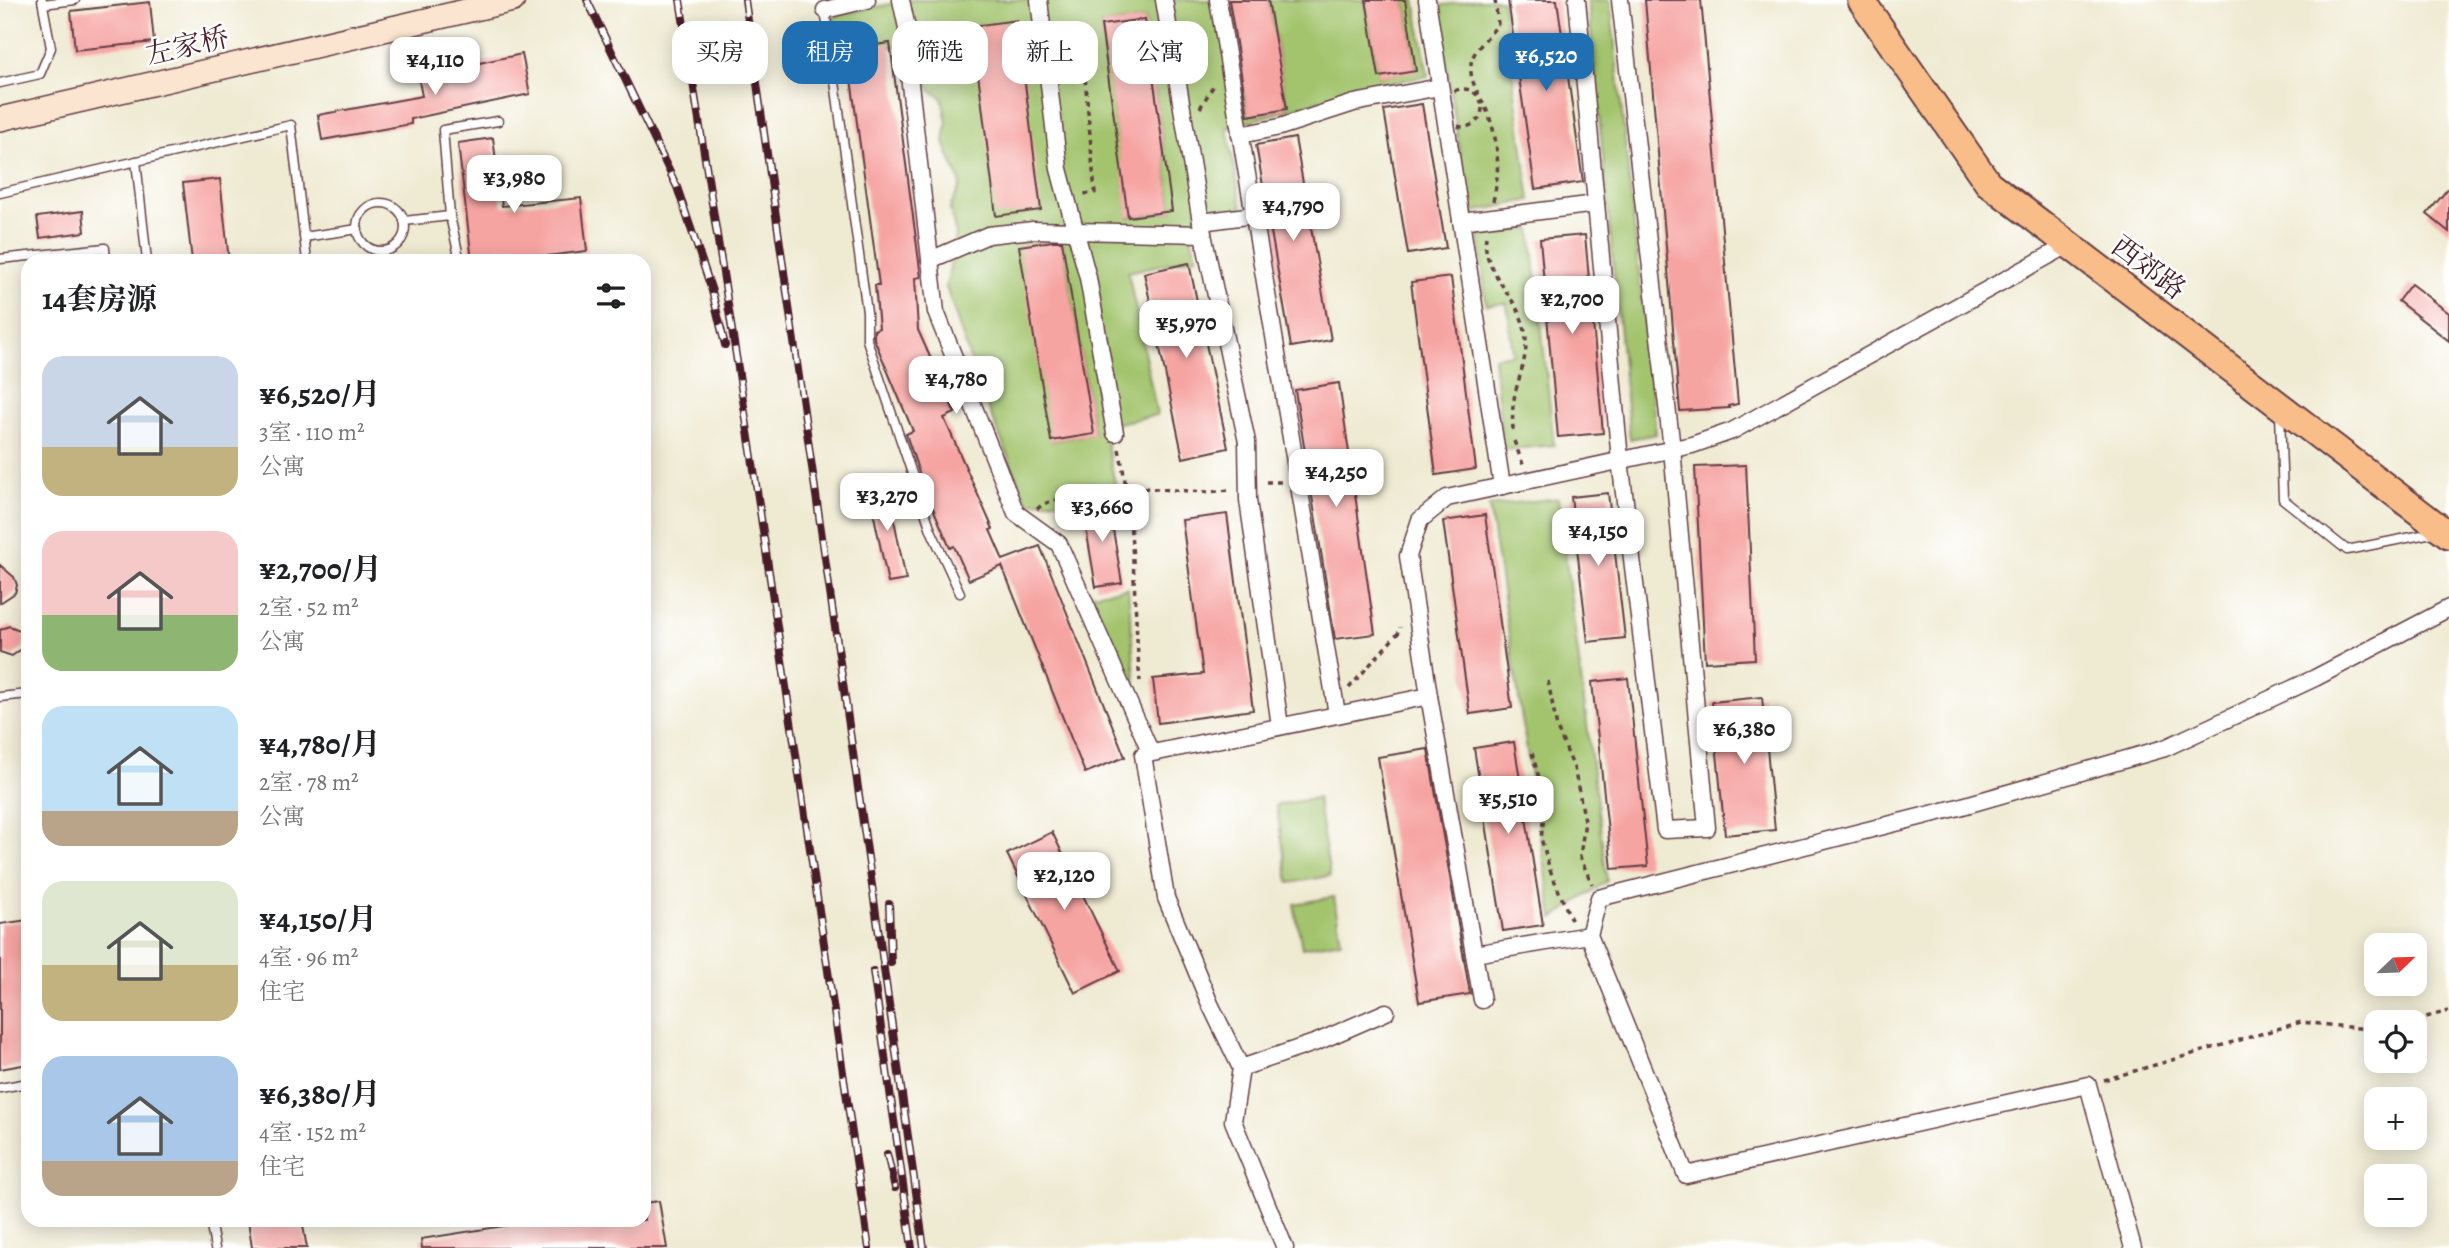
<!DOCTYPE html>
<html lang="zh">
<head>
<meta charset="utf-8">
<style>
	:root { --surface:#fff; --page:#f6f6f6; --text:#202124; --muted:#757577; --accent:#1f6fb2 }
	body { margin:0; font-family:Alegreya,"Noto Serif SC",serif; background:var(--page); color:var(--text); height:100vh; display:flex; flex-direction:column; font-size:26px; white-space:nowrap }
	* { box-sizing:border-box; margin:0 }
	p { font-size:23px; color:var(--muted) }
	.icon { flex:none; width:38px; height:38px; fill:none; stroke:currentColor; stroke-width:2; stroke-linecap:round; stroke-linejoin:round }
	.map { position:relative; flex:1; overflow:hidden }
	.side { position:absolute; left:21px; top:254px; width:630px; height:973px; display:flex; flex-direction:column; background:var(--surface); border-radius:21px; box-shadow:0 4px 18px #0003 }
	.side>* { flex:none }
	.banner { position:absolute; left:672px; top:21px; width:665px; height:63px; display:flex; gap:14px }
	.needle { width:46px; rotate:67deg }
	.controls { position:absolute; left:2364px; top:933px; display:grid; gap:14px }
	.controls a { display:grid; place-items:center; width:63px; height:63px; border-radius:14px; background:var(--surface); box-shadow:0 4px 18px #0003; font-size:35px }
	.price { position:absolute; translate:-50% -60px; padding:0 16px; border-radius:14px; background:#fff; color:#222; font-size:23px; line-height:46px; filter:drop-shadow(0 2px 4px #0008) }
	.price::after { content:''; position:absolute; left:50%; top:42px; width:21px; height:16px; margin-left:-10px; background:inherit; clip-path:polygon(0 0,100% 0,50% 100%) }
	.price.active { background:var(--accent); color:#fff }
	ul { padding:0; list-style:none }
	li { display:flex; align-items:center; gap:21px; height:175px; padding:0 21px }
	li span { display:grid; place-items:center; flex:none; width:196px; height:140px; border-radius:21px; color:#555 }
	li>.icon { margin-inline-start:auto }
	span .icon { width:84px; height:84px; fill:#fffc; stroke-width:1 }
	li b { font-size:30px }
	h2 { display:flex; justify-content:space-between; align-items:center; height:84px; padding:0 21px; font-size:30px }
	.tag { padding:0 24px; border-radius:21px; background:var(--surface); box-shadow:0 4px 18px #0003; font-size:24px; line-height:63px }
	.tag.active { background:var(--accent); color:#fff }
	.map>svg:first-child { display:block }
	.green { fill:#a3c46d; stroke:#76724c; stroke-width:2; fill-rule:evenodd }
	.building { fill:#f6a4a2 }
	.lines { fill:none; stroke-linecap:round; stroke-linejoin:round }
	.service-casing { stroke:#633d44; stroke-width:11 }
	.minor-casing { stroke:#633d44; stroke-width:19 }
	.secondary-casing { stroke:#633d44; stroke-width:26 }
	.primary-casing { stroke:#633d44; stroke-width:30 }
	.path { stroke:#633d44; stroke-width:3.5; stroke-dasharray:5 5; stroke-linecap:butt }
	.service { stroke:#fff; stroke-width:8 }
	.minor { stroke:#fff; stroke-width:16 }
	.secondary { stroke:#fce5d0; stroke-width:23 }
	.primary { stroke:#f8bd89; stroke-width:26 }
	.rail-casing { stroke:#4a1f2b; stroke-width:8 }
	.rail { stroke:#fff; stroke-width:5; stroke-dasharray:16; stroke-linecap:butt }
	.labels { text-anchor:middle; stroke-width:5; stroke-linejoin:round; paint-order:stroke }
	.street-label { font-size:28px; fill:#4a1f2b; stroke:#fff }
</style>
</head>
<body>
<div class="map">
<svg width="2449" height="1248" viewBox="0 0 2449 1248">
	<rect width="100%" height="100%" fill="#fff"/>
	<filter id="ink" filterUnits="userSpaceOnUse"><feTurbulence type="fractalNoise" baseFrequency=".0143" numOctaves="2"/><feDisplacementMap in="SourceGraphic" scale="14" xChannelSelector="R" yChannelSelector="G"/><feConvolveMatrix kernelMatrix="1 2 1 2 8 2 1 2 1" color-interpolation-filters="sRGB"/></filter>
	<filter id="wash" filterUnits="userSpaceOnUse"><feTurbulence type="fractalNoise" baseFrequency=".00686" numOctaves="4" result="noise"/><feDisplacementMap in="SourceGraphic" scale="28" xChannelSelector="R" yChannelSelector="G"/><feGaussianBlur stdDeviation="1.57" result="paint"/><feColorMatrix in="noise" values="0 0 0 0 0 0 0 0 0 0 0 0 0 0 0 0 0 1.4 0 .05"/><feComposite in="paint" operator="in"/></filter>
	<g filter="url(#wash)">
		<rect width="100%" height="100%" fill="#efead2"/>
		<g class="green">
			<path d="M 909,0 L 1227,0 L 1248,116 L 1287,108 L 1268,0 L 1366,0 L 1379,77 L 1416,70 L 1405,0 L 1415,0 L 1428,76 L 1361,88 L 1227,128 L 1242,208 L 1187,222 L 1197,257 L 1128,272 L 1157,415 L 1103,426 L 1118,498 L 1027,502 L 980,388 L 946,287 L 956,235 L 950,208 L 961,184 L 944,143 L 947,122 L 942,98 L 923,84 L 913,45 L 837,51 L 832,17 ZM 1145,19 L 1172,211 L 1129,217 L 1101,25 ZM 1062,240 L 1094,434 L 1052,441 L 1020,246 Z"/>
			<polygon points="1478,0 1502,0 1530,200 1469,213 1438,6"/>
			<polygon points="1588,0 1610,0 1656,434 1630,439"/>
			<polygon points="1531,229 1554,445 1503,450 1494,357 1513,354 1507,303 1486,305 1479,235"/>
			<polygon points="1558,498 1607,881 1553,918 1489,506"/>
			<polygon points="1128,588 1137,702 1091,594"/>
			<polygon points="1317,798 1330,876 1289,883 1276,805"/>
			<polygon points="1334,897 1341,941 1302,948 1294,904"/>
		</g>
		<g id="blocks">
			<g class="building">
				<polygon points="1229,0 1268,0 1287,109 1248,116"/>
				<polygon points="1366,0 1405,0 1416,71 1379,77"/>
				<polygon points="1508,0 1557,0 1583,182 1535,189"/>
				<polygon points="1645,0 1701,0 1738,404 1728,406 1729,408 1680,411"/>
				<polygon points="150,2 154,42 75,50 71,11"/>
				<polygon points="1145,19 1172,211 1128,217 1101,25"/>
				<polygon points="1017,20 1041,210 996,216 972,26"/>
				<polygon points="890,43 921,277 915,278 918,330 955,413 944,418 993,529 990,530 1003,560 1040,546 1125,757 1085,773 1002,566 969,580 954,546 950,548 924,487 906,434 913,431 874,339 874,330 879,328 875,285 879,285 847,49"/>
				<polygon points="522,54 530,94 411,119 411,124 322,140 318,115 422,96 418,76"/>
				<polygon points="1422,104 1446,248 1408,254 1384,110"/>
				<polygon points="493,138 502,206 581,198 587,251 508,261 472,261 458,143"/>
				<polygon points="1295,138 1331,340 1291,347 1256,145"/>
				<polygon points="220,179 229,261 192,261 183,183"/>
				<polygon points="2449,187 2449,232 2427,214"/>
				<polygon points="83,211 85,232 40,238 37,217"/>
				<polygon points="1585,235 1603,433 1558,437 1540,239"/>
				<polygon points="1053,241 1062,241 1094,434 1051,441 1019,246"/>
				<polygon points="1189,263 1228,448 1183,458 1144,273"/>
				<polygon points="1451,277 1476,469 1436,475 1411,282"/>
				<polygon points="2411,284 2449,313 2449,341 2398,301"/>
				<polygon points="1339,383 1375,634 1335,639 1295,390"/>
				<polygon points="1746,465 1755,659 1705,662 1695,467"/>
				<polygon points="887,484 906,580 888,583 868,487"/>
				<polygon points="1608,493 1625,638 1588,642 1571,497"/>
				<polygon points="1108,500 1122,583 1096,587 1082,505"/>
				<polygon points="1227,514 1253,710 1158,723 1153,679 1203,674 1182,520"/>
				<polygon points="1485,515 1512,708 1470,714 1443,521"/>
				<polygon points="0,565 14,577 17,585 15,593 0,603"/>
				<polygon points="9,626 20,630 25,638 24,647 12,656 0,652 0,630"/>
				<polygon points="1628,678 1648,866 1612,869 1592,682"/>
				<polygon points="1762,697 1775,830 1725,835 1712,702"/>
				<polygon points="1514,742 1543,925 1503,931 1474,748"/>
				<polygon points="1428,749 1470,994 1419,1002 1378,757"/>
				<polygon points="1052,832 1120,971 1075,993 1007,854"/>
				<polygon points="28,920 28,1064 0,1069 0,924"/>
				<polygon points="659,1201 667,1248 422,1248 421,1239 542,1220 644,1220 644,1203"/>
				<polygon points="248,1220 302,1220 307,1248 252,1248"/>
			</g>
		</g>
	</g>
	<g filter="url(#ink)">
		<use href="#blocks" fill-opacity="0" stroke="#633d44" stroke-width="2"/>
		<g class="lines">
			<g class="service-casing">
				<g id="service">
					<polyline points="43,4 75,0"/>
					<polyline points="825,10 867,312 867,340 931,530 960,593"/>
					<polyline points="0,83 40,74 51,48 42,0"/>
					<polyline points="136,161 147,261"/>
					<polyline points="0,193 291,125 307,261"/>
					<circle cx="381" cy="227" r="24"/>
					<polyline points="450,216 443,130 498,121"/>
					<polyline points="404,221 450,216 460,261"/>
					<polyline points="304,237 358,229"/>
					<polyline points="0,259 105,248 106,261"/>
					<polyline points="2280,413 2283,499 2347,550 2437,532"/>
					<polyline points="0,697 28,694"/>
					<polyline points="0,1088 28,1083"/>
					<polyline points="210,1220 215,1248"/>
				</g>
			</g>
			<g class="minor-casing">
				<g id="minor">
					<polyline points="901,0 907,28 906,49 936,312 1016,513 1059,544 1151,753"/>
					<polyline points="1039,0 1059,169 1088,278 1115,433"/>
					<polyline points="1164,0 1203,234 1247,442 1248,500 1280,726"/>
					<polyline points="1218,0 1337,714"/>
					<polyline points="1427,0 1502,486"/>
					<polyline points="1577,0 1620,460 1665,830 1707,828 1672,449 1620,0"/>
					<polyline points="825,10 867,0"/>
					<polyline points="1240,135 1280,127 1354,103 1440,87"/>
					<polyline points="1461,221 1596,204"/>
					<polyline points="1201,222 1254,215"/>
					<polyline points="930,260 988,235 1033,230 1203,234"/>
					<polyline points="1429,696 1482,1000"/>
					<polyline points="1474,954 1589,935"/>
					<polyline points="1386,1012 1317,1042 1241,1068 1210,1004 1166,898 1143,755 1429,696 1408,556 1420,520 1447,498 1692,445 1732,431 2068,245"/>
					<polyline points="1241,1068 1233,1121 1285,1248"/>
					<polyline points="2133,1248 2088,1085 1686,1175 1589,935 1599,898 1959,807 2165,748 2315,678 2449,608"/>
				</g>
			</g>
			<g class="secondary-casing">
				<polyline id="secondary" points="0,119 513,0"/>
			</g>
			<g class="primary-casing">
				<polyline id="primary" points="1861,0 1988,183 2449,535"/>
			</g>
			<g class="path">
				<polyline points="1060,36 1082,42 1095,193 1082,194"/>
				<circle cx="1463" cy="108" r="19"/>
				<polyline points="1200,108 1214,85"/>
				<path d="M 1493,201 C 1500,173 1499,144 1489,116 C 1482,97 1466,80 1472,59 C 1476,48 1491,34 1498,24 L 1495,0"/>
				<path d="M 1486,236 C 1481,273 1519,296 1525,331 C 1530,358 1516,379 1513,406 C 1512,415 1513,424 1513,433"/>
				<polyline points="1514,441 1524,467"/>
				<path d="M 1119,449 C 1136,526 1133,603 1140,681"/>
				<polyline points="1266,482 1282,482"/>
				<polyline points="1037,509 1043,504 1078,493 1127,487 1205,492 1231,490"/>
				<polyline points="1548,681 1557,728 1574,768 1585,821 1580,857 1592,884"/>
				<polyline points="1349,688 1400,631 1400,627"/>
				<polyline points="1532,753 1546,803 1541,838 1550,870 1572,922"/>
				<polyline points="2407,1022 2449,1011"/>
				<polyline points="2104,1080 2301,1022 2376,1030"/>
			</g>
			<use href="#service" class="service"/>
			<use href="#minor" class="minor"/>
			<use href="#secondary" class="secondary"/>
			<use href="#primary" class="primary"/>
			<g class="rail-casing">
				<g id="rail">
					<polyline points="587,0 677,187 712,291 725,345"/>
					<polyline points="680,0 752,457 869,1248"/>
					<polyline points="745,0 924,1248"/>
					<polyline points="889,904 891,963"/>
					<polyline points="873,971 912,1248"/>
					<polyline points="887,1154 895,1188"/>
				</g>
			</g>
			<use href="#rail" class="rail"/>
		</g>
	</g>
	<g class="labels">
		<g class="street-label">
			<text transform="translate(187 45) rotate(-13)" y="10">左家桥</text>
			<text transform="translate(2149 267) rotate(37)" y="10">西郊路</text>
		</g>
	</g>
</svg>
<div class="controls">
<a><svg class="needle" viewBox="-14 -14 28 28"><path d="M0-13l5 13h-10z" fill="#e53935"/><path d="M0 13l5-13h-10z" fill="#757577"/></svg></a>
<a><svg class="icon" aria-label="locate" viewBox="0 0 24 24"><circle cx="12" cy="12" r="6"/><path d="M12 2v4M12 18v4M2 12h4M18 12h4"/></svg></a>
<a>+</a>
<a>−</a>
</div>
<b class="price active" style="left:1546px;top:93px">¥6,520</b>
<b class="price" style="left:435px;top:97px">¥4,110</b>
<b class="price" style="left:514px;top:215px">¥3,980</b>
<b class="price" style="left:1293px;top:243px">¥4,790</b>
<b class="price" style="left:1572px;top:336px">¥2,700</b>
<b class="price" style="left:1186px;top:360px">¥5,970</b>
<b class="price" style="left:956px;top:416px">¥4,780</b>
<b class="price" style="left:1336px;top:509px">¥4,250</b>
<b class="price" style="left:887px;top:533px">¥3,270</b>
<b class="price" style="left:1102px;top:544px">¥3,660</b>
<b class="price" style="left:1598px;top:568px">¥4,150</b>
<b class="price" style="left:1744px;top:766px">¥6,380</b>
<b class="price" style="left:1508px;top:836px">¥5,510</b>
<b class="price" style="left:1064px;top:912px">¥2,120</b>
<div class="banner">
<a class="tag">买房</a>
<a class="tag active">租房</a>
<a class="tag">筛选</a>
<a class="tag">新上</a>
<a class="tag">公寓</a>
</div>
<section class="side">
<h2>14套房源<svg class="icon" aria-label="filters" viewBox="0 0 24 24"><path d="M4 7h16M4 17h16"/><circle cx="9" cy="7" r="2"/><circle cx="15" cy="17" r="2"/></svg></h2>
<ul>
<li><span style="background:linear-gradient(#c9d6e8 65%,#c2b280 0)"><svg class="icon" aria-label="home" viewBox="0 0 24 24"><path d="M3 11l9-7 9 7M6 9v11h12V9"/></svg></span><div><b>¥6,520/月</b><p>3室 · 110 m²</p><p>公寓</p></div></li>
<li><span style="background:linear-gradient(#f6c9c9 60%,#8fb573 0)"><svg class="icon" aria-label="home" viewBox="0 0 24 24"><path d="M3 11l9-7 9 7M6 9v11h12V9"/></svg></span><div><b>¥2,700/月</b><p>2室 · 52 m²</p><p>公寓</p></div></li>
<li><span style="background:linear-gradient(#bfe0f5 75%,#b9a48a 0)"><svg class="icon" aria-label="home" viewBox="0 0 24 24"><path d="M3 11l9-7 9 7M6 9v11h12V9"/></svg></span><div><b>¥4,780/月</b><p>2室 · 78 m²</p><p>公寓</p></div></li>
<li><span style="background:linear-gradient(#dfe7d0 60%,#c2b280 0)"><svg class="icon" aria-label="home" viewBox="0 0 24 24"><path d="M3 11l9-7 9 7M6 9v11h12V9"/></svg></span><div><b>¥4,150/月</b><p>4室 · 96 m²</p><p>住宅</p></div></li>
<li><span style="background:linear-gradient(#a9c7e8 75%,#b9a48a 0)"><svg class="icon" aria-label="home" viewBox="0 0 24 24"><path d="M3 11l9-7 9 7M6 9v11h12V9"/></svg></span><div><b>¥6,380/月</b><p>4室 · 152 m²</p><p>住宅</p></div></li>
</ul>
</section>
</div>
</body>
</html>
